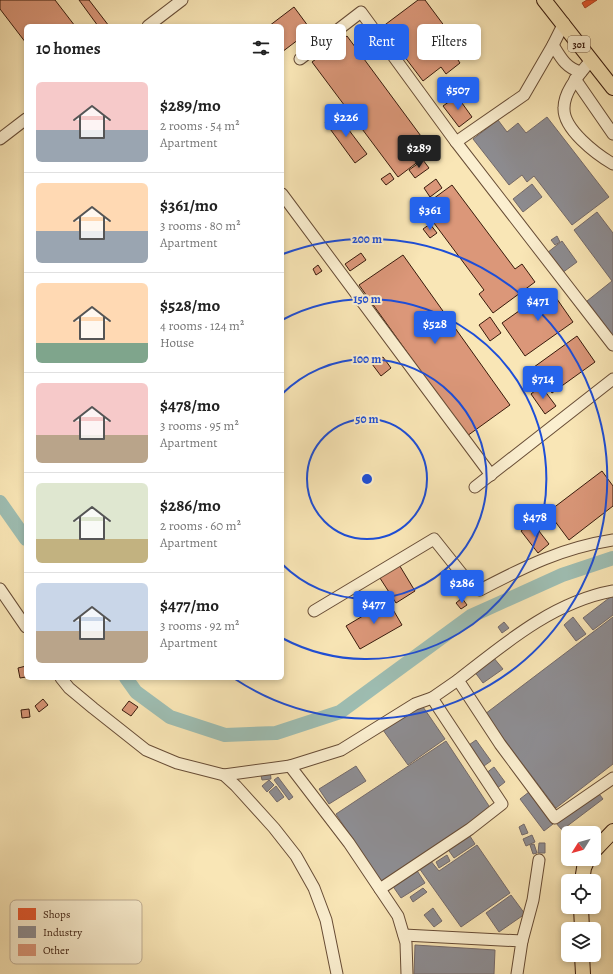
<!DOCTYPE html>
<html lang="en">
<head>
<meta charset="utf-8">
<style>
	:root { --surface:#fff; --page:#f6f6f6; --text:#222; --muted:#767676; --line:#e0e0e0; --accent:#2563eb }
	body { margin:0; font-family:Alegreya,serif; background:var(--page); color:var(--text); height:100vh; display:flex; flex-direction:column; font-size:15px; white-space:nowrap }
	* { box-sizing:border-box; margin:0 }
	p { font-size:13px; color:var(--muted) }
	.icon { flex:none; width:22px; height:22px; fill:none; stroke:currentColor; stroke-width:2; stroke-linecap:round; stroke-linejoin:round }
	.map { position:relative; flex:1; overflow:hidden }
	.panel { position:absolute; left:24px; top:24px; width:260px; height:656px; display:flex; flex-direction:column; background:var(--surface); border-radius:6px; box-shadow:0 2px 6px #0003 }
	.panel>* { flex:none }
	.top-card { position:absolute; left:296px; top:24px; width:257px; height:36px; display:flex; gap:8px }
	.needle { width:26px; rotate:233deg }
	.controls { position:absolute; left:561px; top:826px; display:grid; gap:8px }
	.controls a { display:grid; place-items:center; width:40px; height:40px; border-radius:6px; background:var(--surface); box-shadow:0 2px 6px #0003; font-size:20px }
	.price { position:absolute; translate:-50% -34px; padding:0 9px; border-radius:4px; background:var(--accent); color:#fff; font-size:13px; line-height:26px; filter:drop-shadow(0 1px 2px #0008) }
	.price::after { content:''; position:absolute; left:50%; top:24px; width:12px; height:9px; margin-left:-6px; background:inherit; clip-path:polygon(0 0,100% 0,50% 100%) }
	.price.on { background:#222; color:#fff }
	ul { padding:0; list-style:none }
	li { display:flex; align-items:center; gap:12px; height:100px; padding:0 12px }
	li+li { border-top:1px solid var(--line) }
	li span { display:grid; place-items:center; flex:none; width:112px; height:80px; border-radius:6px; color:#555 }
	li>.icon { margin-inline-start:auto }
	span .icon { width:48px; height:48px; fill:#fffc; stroke-width:1 }
	li b { font-size:17px }
	h2 { display:flex; justify-content:space-between; align-items:center; height:48px; padding:0 12px; font-size:17px }
	.pill { padding:0 14px; border-radius:6px; background:var(--surface); box-shadow:0 2px 6px #0003; font-size:14px; line-height:36px }
	.pill.on { background:var(--accent); color:#fff }
	.map>svg:first-child { display:block }
	.shops { fill:#e4572e; stroke:#b04524 }
	.industry { fill:#8d8d92; stroke:#746a6a }
	.lines { fill:none; stroke-linecap:round; stroke-linejoin:round }
	.river { stroke:#9ebeb3; stroke-width:14 }
	.building { fill:#db9779; stroke:#381a0c }
	.minor-casing { stroke:#684d36; stroke-width:13 }
	.major-casing { stroke:#381a0c; stroke-width:16 }
	.minor { stroke:#fbefd0; stroke-width:11 }
	.major { stroke:#f9e6b6; stroke-width:14 }
	.ring { fill:none; stroke:#1d4ed8; stroke-width:2 }
	.labels { text-anchor:middle; stroke-width:4; stroke-linejoin:round; paint-order:stroke }
	.shield { fill:#fbefd0; stroke:#725a47; stroke-width:1 }
	.shield-label { font-size:10px; font-weight:bold; fill:#381a0c }
	.key { fill:#fbefd0; stroke:#c0af95; stroke-width:1 }
	.key-label { font-size:11px; fill:#381a0c }
	.centre { fill:#1d4ed8; stroke:#fbefd0; stroke-width:2 }
	.ring-label { font-size:12px; text-anchor:middle; font-weight:bold; fill:#1d4ed8; stroke:#fbefd0; stroke-width:4; stroke-linejoin:round; paint-order:stroke }
</style>
</head>
<body>
<div class="map">
<svg width="613" height="974" viewBox="0 0 613 974">
	<rect width="100%" height="100%" fill="#f9e6b6"/>
	<filter id="stains"><feTurbulence type="fractalNoise" baseFrequency=".005" numOctaves="4"/><feColorMatrix values="0 0 0 0 .2 0 0 0 0 .09 0 0 0 0 .02 0 0 0 .5 -.17"/></filter>
	<radialGradient id="worn" r=".72"><stop offset=".6" stop-color="#630" stop-opacity="0"/><stop offset="1" stop-color="#630" stop-opacity=".3"/></radialGradient>
	<polygon class="shops" points="587,0 597,0 585,8 582,3"/>
	<g class="industry">
		<polygon points="547,117 609,197 572,225 534,176 527,182 522,175 509,185 473,139 498,120 507,132 518,123 526,133"/>
		<polygon points="532,184 542,197 523,212 513,199"/>
		<polygon points="597,212 613,233 613,335 587,301 612,281 574,230"/>
		<polygon points="557,236 560,242 555,245 551,240"/>
		<polygon points="562,241 577,262 562,273 547,253"/>
		<polygon points="613,595 613,615 593,630 583,618"/>
		<polygon points="573,617 586,634 576,641 564,625"/>
		<polygon points="613,617 613,764 556,808 485,714"/>
		<polygon points="504,622 509,628 502,633 498,627"/>
		<polygon points="493,657 503,669 483,683 474,671"/>
		<polygon points="421,704 445,739 408,765 383,730"/>
		<polygon points="476,740 491,761 481,768 466,747"/>
		<polygon points="446,741 491,809 381,882 336,814"/>
		<polygon points="356,766 366,781 329,804 319,789"/>
		<polygon points="494,767 505,782 496,789 485,774"/>
		<polygon points="270,770 271,779 262,780 260,771"/>
		<polygon points="278,777 293,797 289,800 274,780"/>
		<polygon points="269,780 274,785 267,792 262,786"/>
		<polygon points="276,786 284,797 277,802 269,792"/>
		<polygon points="596,790 603,799 562,830 555,822"/>
		<polygon points="529,792 553,824 544,831 520,799"/>
		<polygon points="524,824 528,833 522,835 519,827"/>
		<polygon points="468,833 475,844 454,858 447,848"/>
		<polygon points="532,835 535,842 526,846 523,839"/>
		<polygon points="539,843 545,843 545,853 538,853"/>
		<polygon points="534,844 537,853 533,854 530,845"/>
		<polygon points="477,845 510,893 461,927 419,868 430,860 439,871"/>
		<polygon points="447,855 450,861 439,868 436,862"/>
		<polygon points="416,869 425,883 401,898 392,885"/>
		<polygon points="423,888 427,892 413,902 410,897"/>
		<polygon points="511,895 525,914 499,932 486,913"/>
		<polygon points="433,908 442,921 434,927 424,915"/>
		<polygon points="415,945 495,950 494,974 414,974"/>
	</g>
	<g class="lines">
		<g class="river">
			<polyline points="0,502 26,539"/>
			<polyline points="126,678 136,692 170,717 225,735 276,733 340,712 471,616 562,575 613,558"/>
		</g>
	</g>
	<g class="building">
		<polygon points="0,0 55,0 75,26 26,26 26,43 0,9"/>
		<polygon points="79,0 89,0 109,26 98,26"/>
		<polygon points="418,0 425,0 463,51 456,57 460,63 446,74 441,67 423,81 382,27"/>
		<polygon points="294,7 311,30 282,52 282,26 269,26"/>
		<polygon points="347,36 432,151 398,177 312,62"/>
		<polygon points="457,96 472,117 459,127 443,106"/>
		<polygon points="336,113 367,154 355,163 325,122"/>
		<polygon points="423,160 429,168 415,178 409,170"/>
		<polygon points="390,173 394,179 386,185 381,179"/>
		<polygon points="436,179 442,188 430,197 424,188"/>
		<polygon points="452,185 515,269 522,264 535,282 493,313 479,294 484,290 422,207"/>
		<polygon points="430,224 437,233 430,238 423,229"/>
		<polygon points="361,253 366,260 350,271 345,264"/>
		<polygon points="403,255 510,405 467,436 359,285"/>
		<polygon points="318,265 322,271 316,275 313,269"/>
		<polygon points="550,289 573,322 525,356 502,323"/>
		<polygon points="490,317 501,333 490,341 479,325"/>
		<polygon points="577,336 595,362 552,393 534,367"/>
		<polygon points="383,357 391,368 381,376 372,364"/>
		<polygon points="541,386 556,406 545,414 531,394"/>
		<polygon points="602,471 613,486 613,506 569,540 548,512"/>
		<polygon points="532,522 549,544 538,553 521,531"/>
		<polygon points="398,563 415,591 396,603 378,575"/>
		<polygon points="462,598 467,605 461,609 456,603"/>
		<polygon points="388,601 402,625 360,649 346,626"/>
		<polygon points="26,666 26,677 20,678 18,668"/>
		<polygon points="43,699 48,705 39,712 35,706"/>
		<polygon points="129,701 138,707 131,716 122,710"/>
		<polygon points="29,709 30,717 22,718 21,710"/>
	</g>
	<g class="lines">
		<g class="minor-casing">
			<g id="minor">
				<polyline points="148,26 182,0"/>
				<path d="M 553,45 C 561,58 566,68 581,72"/>
				<polyline points="300,59 361,12 456,142 524,95 553,45 564,23"/>
				<path d="M 591,60 C 581,73 564,90 564,108 C 563,129 596,154 613,164"/>
				<polyline points="575,79 613,134"/>
				<polyline points="0,139 26,119"/>
				<polyline points="456,142 613,345"/>
				<polyline points="282,194 491,475"/>
				<polyline points="475,487 613,379"/>
				<polyline points="0,589 26,627"/>
				<path d="M 613,591 C 553,602 504,644 458,680 L 500,744 L 555,818 L 613,778"/>
				<path d="M 314,611 L 434,539 L 473,588 L 480,590 C 526,566 562,548 613,540"/>
				<polyline points="61,678 69,688 93,708 146,750 177,763 224,775 236,786 274,828 296,856 314,888 326,920 337,974"/>
				<polyline points="432,698 458,680"/>
				<polyline points="290,766 349,843 398,916 406,943 407,974"/>
				<polyline points="224,775 290,766 341,750 415,704 432,698 502,804 470,829 380,889"/>
				<polyline points="404,935 522,941 517,974"/>
				<polyline points="522,941 533,900 539,860"/>
			</g>
		</g>
		<g class="major-casing">
			<g id="major">
				<polyline points="544,0 613,88"/>
				<polyline points="594,851 613,831"/>
				<polyline points="582,881 584,868 588,859"/>
				<polyline points="581,907 582,929"/>
				<polyline points="582,955 583,974"/>
			</g>
		</g>
		<use href="#minor" class="minor"/>
		<use href="#major" class="major"/>
	</g>
	<g class="ring">
		<circle cx="367" cy="479" r="60"/>
		<path d="M282 394A120 120 0 1 1 282 564"/>
		<path d="M282 320A180 180 0 1 1 282 638"/>
		<path d="M283 254A240 240 0 1 1 235 679"/>
	</g>
	<g class="labels">
		<rect class="shield" x="568" y="36" width="22" height="16" rx="3"/>
		<g class="shield-label">
			<text x="579" y="48">301</text>
		</g>
	</g>
	<rect x="10" y="900" width="132" height="64" rx="6" class="key"/>
	<rect x="18" y="908" width="18" height="12" fill="#e4572e"/>
	<rect x="18" y="926" width="18" height="12" fill="#8d8d92"/>
	<rect x="18" y="944" width="18" height="12" fill="#db9779"/>
	<g class="key-label">
		<text x="43" y="918">Shops</text>
		<text x="43" y="936">Industry</text>
		<text x="43" y="954">Other</text>
	</g>
	<circle cx="367" cy="479" r="6" class="centre"/>
	<g class="ring-label">
		<text x="367" y="243">200 m</text>
		<text x="367" y="303">150 m</text>
		<text x="367" y="363">100 m</text>
		<text x="367" y="423">50 m</text>
	</g>
	<rect width="100%" height="100%" filter="url(#stains)"/>
	<rect width="100%" height="100%" fill="url(#worn)"/>
</svg>
<div class="controls">
<a><svg class="needle" viewBox="-14 -14 28 28"><path d="M0-13l5 13h-10z" fill="#e53935"/><path d="M0 13l5-13h-10z" fill="#767676"/></svg></a>
<a><svg class="icon" aria-label="locate" viewBox="0 0 24 24"><circle cx="12" cy="12" r="6"/><path d="M12 2v4M12 18v4M2 12h4M18 12h4"/></svg></a>
<a><svg class="icon" aria-label="layers" viewBox="0 0 24 24"><path d="M12 4l9 5-9 5-9-5zM3 14l9 5 9-5"/></svg></a>
</div>
<b class="price" style="left:458px;top:111px">$507</b>
<b class="price" style="left:346px;top:138px">$226</b>
<b class="price on" style="left:419px;top:169px">$289</b>
<b class="price" style="left:430px;top:231px">$361</b>
<b class="price" style="left:538px;top:322px">$471</b>
<b class="price" style="left:435px;top:345px">$528</b>
<b class="price" style="left:543px;top:400px">$714</b>
<b class="price" style="left:535px;top:538px">$478</b>
<b class="price" style="left:462px;top:604px">$286</b>
<b class="price" style="left:374px;top:625px">$477</b>
<div class="top-card">
<a class="pill">Buy</a>
<a class="pill on">Rent</a>
<a class="pill">Filters</a>
</div>
<section class="panel">
<h2>10 homes<svg class="icon" aria-label="filters" viewBox="0 0 24 24"><path d="M4 7h16M4 17h16"/><circle cx="9" cy="7" r="2"/><circle cx="15" cy="17" r="2"/></svg></h2>
<ul>
<li><span style="background:linear-gradient(#f6c9c9 60%,#9aa5b1 0)"><svg class="icon" aria-label="home" viewBox="0 0 24 24"><path d="M3 11l9-7 9 7M6 9v11h12V9"/></svg></span><div><b>$289/mo</b><p>2 rooms · 54 m²</p><p>Apartment</p></div></li>
<li><span style="background:linear-gradient(#ffd9b3 60%,#9aa5b1 0)"><svg class="icon" aria-label="home" viewBox="0 0 24 24"><path d="M3 11l9-7 9 7M6 9v11h12V9"/></svg></span><div><b>$361/mo</b><p>3 rooms · 80 m²</p><p>Apartment</p></div></li>
<li><span style="background:linear-gradient(#ffd9b3 75%,#7fa58c 0)"><svg class="icon" aria-label="home" viewBox="0 0 24 24"><path d="M3 11l9-7 9 7M6 9v11h12V9"/></svg></span><div><b>$528/mo</b><p>4 rooms · 124 m²</p><p>House</p></div></li>
<li><span style="background:linear-gradient(#f6c9c9 65%,#b9a48a 0)"><svg class="icon" aria-label="home" viewBox="0 0 24 24"><path d="M3 11l9-7 9 7M6 9v11h12V9"/></svg></span><div><b>$478/mo</b><p>3 rooms · 95 m²</p><p>Apartment</p></div></li>
<li><span style="background:linear-gradient(#dfe7d0 70%,#c2b280 0)"><svg class="icon" aria-label="home" viewBox="0 0 24 24"><path d="M3 11l9-7 9 7M6 9v11h12V9"/></svg></span><div><b>$286/mo</b><p>2 rooms · 60 m²</p><p>Apartment</p></div></li>
<li><span style="background:linear-gradient(#c9d6e8 60%,#b9a48a 0)"><svg class="icon" aria-label="home" viewBox="0 0 24 24"><path d="M3 11l9-7 9 7M6 9v11h12V9"/></svg></span><div><b>$477/mo</b><p>3 rooms · 92 m²</p><p>Apartment</p></div></li>
</ul>
</section>
</div>
</body>
</html>
